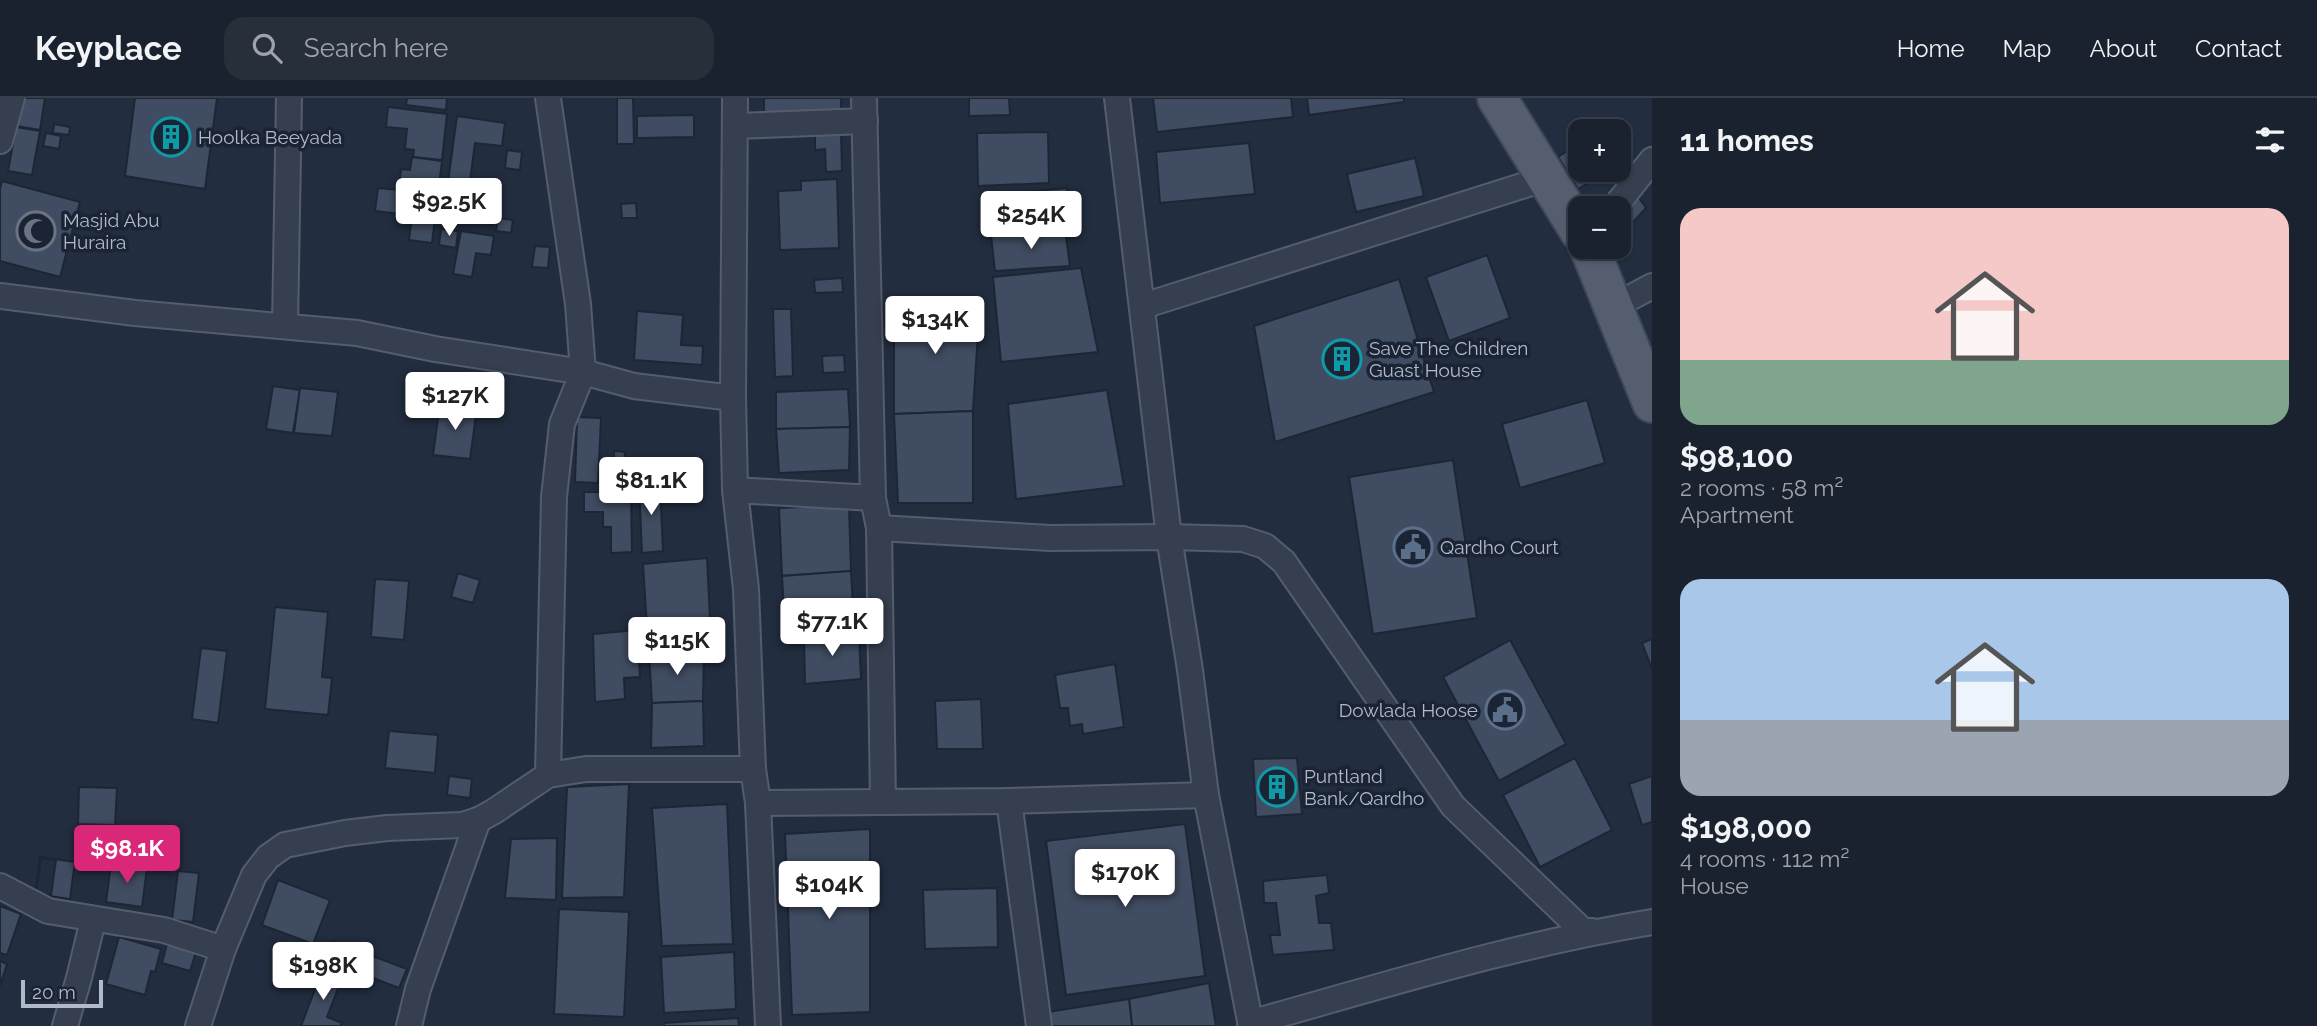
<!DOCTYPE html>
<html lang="en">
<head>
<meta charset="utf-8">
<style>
	:root { --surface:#1a222f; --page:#272f3b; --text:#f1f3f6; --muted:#9fa4aa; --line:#383f4b; --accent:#db2777 }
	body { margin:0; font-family:Raleway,sans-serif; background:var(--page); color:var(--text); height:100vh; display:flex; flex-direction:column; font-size:26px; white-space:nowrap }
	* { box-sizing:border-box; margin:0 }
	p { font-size:23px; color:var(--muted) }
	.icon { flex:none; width:38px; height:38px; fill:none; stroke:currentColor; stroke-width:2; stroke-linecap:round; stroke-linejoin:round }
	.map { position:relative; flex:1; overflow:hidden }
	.drawer { display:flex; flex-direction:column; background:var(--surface); width:665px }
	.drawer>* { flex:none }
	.fabs { position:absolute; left:1568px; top:21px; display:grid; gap:14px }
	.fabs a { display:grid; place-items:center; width:63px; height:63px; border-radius:14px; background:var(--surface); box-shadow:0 2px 5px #0004,0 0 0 2px var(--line); font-size:35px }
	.scale { position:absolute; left:21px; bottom:18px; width:82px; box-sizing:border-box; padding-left:7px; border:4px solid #b2baca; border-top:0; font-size:19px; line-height:24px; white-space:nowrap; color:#b2baca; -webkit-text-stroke:5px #1b2434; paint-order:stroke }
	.price { position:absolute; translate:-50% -60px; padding:0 16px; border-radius:7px; background:#fff; color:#222; font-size:23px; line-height:46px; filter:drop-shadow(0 2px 4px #0008) }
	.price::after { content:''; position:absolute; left:50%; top:42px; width:21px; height:16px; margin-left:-10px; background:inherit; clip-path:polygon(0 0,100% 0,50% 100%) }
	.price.on { background:var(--accent); color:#fff }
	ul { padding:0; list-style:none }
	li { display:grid; align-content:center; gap:14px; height:371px; padding:0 28px }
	li span { display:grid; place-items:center; height:217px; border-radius:21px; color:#555 }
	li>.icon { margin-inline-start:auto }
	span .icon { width:126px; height:126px; fill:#fffc; stroke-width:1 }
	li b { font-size:30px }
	h2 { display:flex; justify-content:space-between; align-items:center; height:84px; padding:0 28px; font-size:30px }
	header { display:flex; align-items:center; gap:42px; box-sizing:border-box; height:98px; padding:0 35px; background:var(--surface); border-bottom:2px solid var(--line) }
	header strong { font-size:33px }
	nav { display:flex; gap:38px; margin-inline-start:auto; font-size:24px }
	.search { width:490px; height:63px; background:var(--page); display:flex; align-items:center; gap:18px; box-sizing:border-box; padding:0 24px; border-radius:21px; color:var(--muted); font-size:26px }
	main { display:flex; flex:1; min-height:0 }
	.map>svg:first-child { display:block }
	.building { fill:#404c61; stroke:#1d2636; stroke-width:2; fill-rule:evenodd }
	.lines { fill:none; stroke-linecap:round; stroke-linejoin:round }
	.street-casing { stroke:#545d6d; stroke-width:28 }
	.primary-casing { stroke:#3f4858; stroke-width:42 }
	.street { stroke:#363f4f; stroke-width:24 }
	.primary { stroke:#545e6f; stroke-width:38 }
	.labels { text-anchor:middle; stroke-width:7; stroke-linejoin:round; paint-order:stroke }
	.poi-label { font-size:19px; fill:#b2baca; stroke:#1b2434; text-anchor:start }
</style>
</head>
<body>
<header>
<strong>Keyplace</strong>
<div class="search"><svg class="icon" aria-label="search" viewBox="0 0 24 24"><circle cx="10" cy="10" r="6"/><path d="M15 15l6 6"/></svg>Search here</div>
<nav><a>Home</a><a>Map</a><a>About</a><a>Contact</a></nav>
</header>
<main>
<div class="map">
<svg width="1652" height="928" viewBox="0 0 1652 928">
	<rect width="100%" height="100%" fill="#222d3f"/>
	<g class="building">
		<polygon points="20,0 45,0 40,32 16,28"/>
		<polygon points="135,0 217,0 205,91 125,78"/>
		<polygon points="407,0 447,0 446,12 406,7"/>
		<polygon points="617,0 633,0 634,46 617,46"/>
		<polygon points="764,0 841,0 841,16 764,18"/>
		<polygon points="969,0 1009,0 1010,17 969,18"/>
		<polygon points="1153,0 1291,0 1293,19 1157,34"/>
		<polygon points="1307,0 1404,0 1404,4 1309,17"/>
		<polygon points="388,9 447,16 442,62 413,59 414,52 405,51 407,31 386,29"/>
		<polygon points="694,17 694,39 637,40 637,18"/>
		<polygon points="457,18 505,25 502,48 475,45 468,98 495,101 492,126 443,120"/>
		<polygon points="54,26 70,29 69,37 53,35"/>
		<polygon points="16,29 40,33 32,77 8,73"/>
		<polygon points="841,34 842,73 826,74 825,51 815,52 815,36"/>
		<polygon points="1048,34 1049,85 978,88 977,35"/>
		<polygon points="46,35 61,38 59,51 43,48"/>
		<polygon points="1249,45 1255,96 1160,105 1156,54"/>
		<polygon points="1580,45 1580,72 1609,72 1578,91 1558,59"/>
		<polygon points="507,52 522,54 520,72 505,70"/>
		<polygon points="412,59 442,63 435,120 375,113 378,90 399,92 401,71 410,72"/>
		<polygon points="1415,60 1424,98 1356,114 1347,76"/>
		<polygon points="837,81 839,150 780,152 778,93 801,92 801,83"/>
		<polygon points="2,83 80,104 60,179 0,163 0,91"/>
		<polygon points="1067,90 1072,123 986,131 981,98"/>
		<polygon points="1632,90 1646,110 1625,133 1619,123 1619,110"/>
		<polygon points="636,105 637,120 622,120 621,106"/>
		<polygon points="412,118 435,120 432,145 409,142"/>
		<polygon points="498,120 513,122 511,135 496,133"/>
		<polygon points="441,131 458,133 456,150 439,147"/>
		<polygon points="1065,131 1070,168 995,173 991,138"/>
		<polygon points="461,133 494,138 491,157 476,155 472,179 453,176"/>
		<polygon points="535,148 550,149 548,170 532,169"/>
		<polygon points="1487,157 1510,220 1449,243 1426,179"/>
		<polygon points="1081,170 1098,254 1001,264 993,179"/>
		<polygon points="842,180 843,194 815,195 814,182"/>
		<polygon points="1399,181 1434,294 1275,344 1254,228"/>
		<polygon points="980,203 973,313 894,316 894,204"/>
		<polygon points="773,211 791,211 793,278 775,279"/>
		<polygon points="637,213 683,217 681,247 703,248 702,267 634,262"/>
		<polygon points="844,257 845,274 823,275 822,258"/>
		<polygon points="273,288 300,292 293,335 266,331"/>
		<polygon points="300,290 338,294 332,338 294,335"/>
		<polygon points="848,291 850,329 776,331 776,294"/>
		<polygon points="1107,292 1124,388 1016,401 1008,306"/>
		<polygon points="1587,302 1605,365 1520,390 1502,326"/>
		<polygon points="440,306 477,310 470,361 433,357"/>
		<polygon points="973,313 973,405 898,405 894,316"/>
		<polygon points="577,319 601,320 598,385 575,384"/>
		<polygon points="850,329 849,372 779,375 776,331"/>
		<polygon points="614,353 625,354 624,367 614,367"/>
		<polygon points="1453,362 1477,520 1373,536 1349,379"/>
		<polygon points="607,368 624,369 623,384 606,383"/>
		<polygon points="660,384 663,453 642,455 639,385"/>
		<polygon points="584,394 631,394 632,454 611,455 611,429 603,429 603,414 584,414"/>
		<polygon points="849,407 851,473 782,478 779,410"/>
		<polygon points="707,460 711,540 648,545 643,466"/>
		<polygon points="851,473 854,527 785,531 782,478"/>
		<polygon points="458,475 480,482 473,505 451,499"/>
		<polygon points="375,481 409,483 404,542 371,539"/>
		<polygon points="275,509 328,514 322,579 332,580 328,617 265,611"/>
		<polygon points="638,532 640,579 624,580 625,601 595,604 593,536"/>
		<polygon points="859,536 861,581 805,586 804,538"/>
		<polygon points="1652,541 1652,571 1642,545"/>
		<polygon points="1510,542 1566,646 1499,683 1443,579"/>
		<polygon points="201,550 227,553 218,625 192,621"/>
		<polygon points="704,554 703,603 652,605 649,556"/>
		<polygon points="1115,566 1124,629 1083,636 1082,626 1070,628 1068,610 1060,610 1055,577"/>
		<polygon points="981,601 983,651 937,651 935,603"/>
		<polygon points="703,603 704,648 651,650 652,605"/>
		<polygon points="389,633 438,637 435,675 385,670"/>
		<polygon points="1297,660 1302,716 1256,719 1253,661"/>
		<polygon points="1575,660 1612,732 1540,769 1503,697"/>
		<polygon points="449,678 472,681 470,700 447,697"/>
		<polygon points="1652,678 1652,724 1642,727 1629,686"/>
		<polygon points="629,686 624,799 562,800 567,689"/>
		<polygon points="79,689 117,690 115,727 78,726"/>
		<polygon points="727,706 733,846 662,848 652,710"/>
		<polygon points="1185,726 1205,878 1066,897 1046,743"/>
		<polygon points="870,731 870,914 792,917 785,736"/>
		<polygon points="557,740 556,802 505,800 511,741"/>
		<path d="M 40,759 L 75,764 L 70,801 L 35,796 ZM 41,760 L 56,762 L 51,797 L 36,795 Z"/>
		<polygon points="111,766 147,770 142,809 106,804"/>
		<polygon points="178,773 199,775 193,824 172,822"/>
		<polygon points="1327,777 1329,795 1316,798 1319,825 1331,825 1334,852 1273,857 1270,837 1280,837 1276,805 1264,805 1263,783"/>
		<polygon points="278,782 330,802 313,846 262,827"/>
		<polygon points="997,790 998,849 925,851 923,792"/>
		<polygon points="0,808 21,816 7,857 0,855"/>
		<polygon points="559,811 629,814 624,919 554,916"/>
		<polygon points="119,839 161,851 155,874 151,873 145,897 106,886"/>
		<polygon points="333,843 407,871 399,890 326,862"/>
		<polygon points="167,846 196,854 190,873 162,865"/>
		<polygon points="734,854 736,911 664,915 661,859"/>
		<polygon points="0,863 7,866 0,888"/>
		<polygon points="322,873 342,880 327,919 342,925 340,928 301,928"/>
		<polygon points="1209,885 1216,928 1132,928 1129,901"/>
		<polygon points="1129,901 1132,928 1051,928 1048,914"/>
		<polygon points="738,920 739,928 664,928 664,925"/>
	</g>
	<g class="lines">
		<g class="street-casing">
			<g id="street">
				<polyline points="548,0 578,206 583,274 562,326 554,399 548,677"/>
				<polyline points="735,0 733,300 735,392 746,491 753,671 758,705 768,928"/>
				<polyline points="864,0 873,400 879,430 883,704"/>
				<polyline points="1117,0 1169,439 1190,572 1206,697 1251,928"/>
				<polyline points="736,28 865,23"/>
				<polyline points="0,43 12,0"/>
				<polyline points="1614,110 1652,62"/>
				<polyline points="0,198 135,215 357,235 435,251 583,274 634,288 733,300"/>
				<polyline points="1143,208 1547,80"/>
				<polyline points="1613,209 1652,188"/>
				<polyline points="285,227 289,0"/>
				<polyline points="735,392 873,400"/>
				<polyline points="879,430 1050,440 1169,439 1243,441 1265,448 1284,464 1453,708 1583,833 1592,833"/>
				<polyline points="1009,703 1039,928"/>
				<polyline points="758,705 1009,703 1206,697"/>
				<polyline points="0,788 48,813 164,832 223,851"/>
				<path d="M 1250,925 C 1383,888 1516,846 1652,824"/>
				<polyline points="65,928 79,880 93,822"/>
				<polyline points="198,928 223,851 254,777 268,759 285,747 345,735 387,730 462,727 478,722 493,714 548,677 586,671 753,671"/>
				<polyline points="409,928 418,891 478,722"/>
			</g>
		</g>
		<g class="primary-casing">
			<g id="primary">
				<polyline points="1497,0 1580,134"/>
				<polyline points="1589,149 1652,305"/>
			</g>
		</g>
		<use href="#street" class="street"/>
		<use href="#primary" class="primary"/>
	</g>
	<defs>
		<g id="building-ring" transform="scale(2.0125)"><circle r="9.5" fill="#1b2434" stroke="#0f9aa8" stroke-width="1.5"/><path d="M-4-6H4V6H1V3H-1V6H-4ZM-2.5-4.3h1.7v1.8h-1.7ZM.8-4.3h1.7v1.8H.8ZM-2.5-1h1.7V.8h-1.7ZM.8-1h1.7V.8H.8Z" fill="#0f9aa8"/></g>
		<g id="mosque-ring" transform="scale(2.0125)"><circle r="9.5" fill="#1b2434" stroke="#6b7280" stroke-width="1.5"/><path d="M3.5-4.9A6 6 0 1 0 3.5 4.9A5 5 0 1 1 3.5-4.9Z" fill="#6b7280"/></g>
		<g id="civic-ring" transform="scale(2.0125)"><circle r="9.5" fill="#1b2434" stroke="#5c6f8a" stroke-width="1.5"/><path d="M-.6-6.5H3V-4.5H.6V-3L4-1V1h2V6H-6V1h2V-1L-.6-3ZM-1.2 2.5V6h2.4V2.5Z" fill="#5c6f8a"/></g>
	</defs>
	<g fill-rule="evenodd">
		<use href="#building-ring" x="171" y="39"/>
		<use href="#mosque-ring" x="36" y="133"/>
		<use href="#building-ring" x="1342" y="261"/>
		<use href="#civic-ring" x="1413" y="449"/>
		<use href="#civic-ring" x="1505" y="612"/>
		<use href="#building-ring" x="1277" y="689"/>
	</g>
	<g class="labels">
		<g class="poi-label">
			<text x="198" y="46">Hoolka Beeyada</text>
			<text x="63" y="129">Masjid Abu<tspan x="63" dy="22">Huraira</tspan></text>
			<text x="1369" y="257">Save The Children<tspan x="1369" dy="22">Guast House</tspan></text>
			<text x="1440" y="456">Qardho Court</text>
			<text x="1478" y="619" text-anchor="end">Dowlada Hoose</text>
			<text x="1304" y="685">Puntland<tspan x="1304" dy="22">Bank/Qardho</tspan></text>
		</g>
	</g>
</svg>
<div class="fabs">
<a>+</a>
<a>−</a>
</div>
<div class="scale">20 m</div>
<b class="price" style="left:449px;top:140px">$92.5K</b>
<b class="price" style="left:1031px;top:153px">$254K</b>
<b class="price" style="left:935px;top:258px">$134K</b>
<b class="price" style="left:455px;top:334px">$127K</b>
<b class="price" style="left:651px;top:419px">$81.1K</b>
<b class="price" style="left:832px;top:560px">$77.1K</b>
<b class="price" style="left:677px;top:579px">$115K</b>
<b class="price on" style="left:127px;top:787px">$98.1K</b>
<b class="price" style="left:1125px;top:811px">$170K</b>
<b class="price" style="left:829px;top:823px">$104K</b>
<b class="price" style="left:323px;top:904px">$198K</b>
</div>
<section class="drawer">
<h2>11 homes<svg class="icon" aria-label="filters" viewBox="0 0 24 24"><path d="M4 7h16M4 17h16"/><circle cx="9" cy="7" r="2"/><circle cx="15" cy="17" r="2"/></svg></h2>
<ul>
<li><span style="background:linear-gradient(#f6c9c9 70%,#7fa58c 0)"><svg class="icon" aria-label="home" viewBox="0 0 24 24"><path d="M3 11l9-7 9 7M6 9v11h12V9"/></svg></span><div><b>$98,100</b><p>2 rooms · 58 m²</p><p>Apartment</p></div></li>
<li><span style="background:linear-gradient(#a9c7e8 65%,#9aa5b1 0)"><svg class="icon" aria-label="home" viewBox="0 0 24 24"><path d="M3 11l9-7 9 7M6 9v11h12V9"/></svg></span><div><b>$198,000</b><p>4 rooms · 112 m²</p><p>House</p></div></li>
</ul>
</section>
</main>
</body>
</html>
